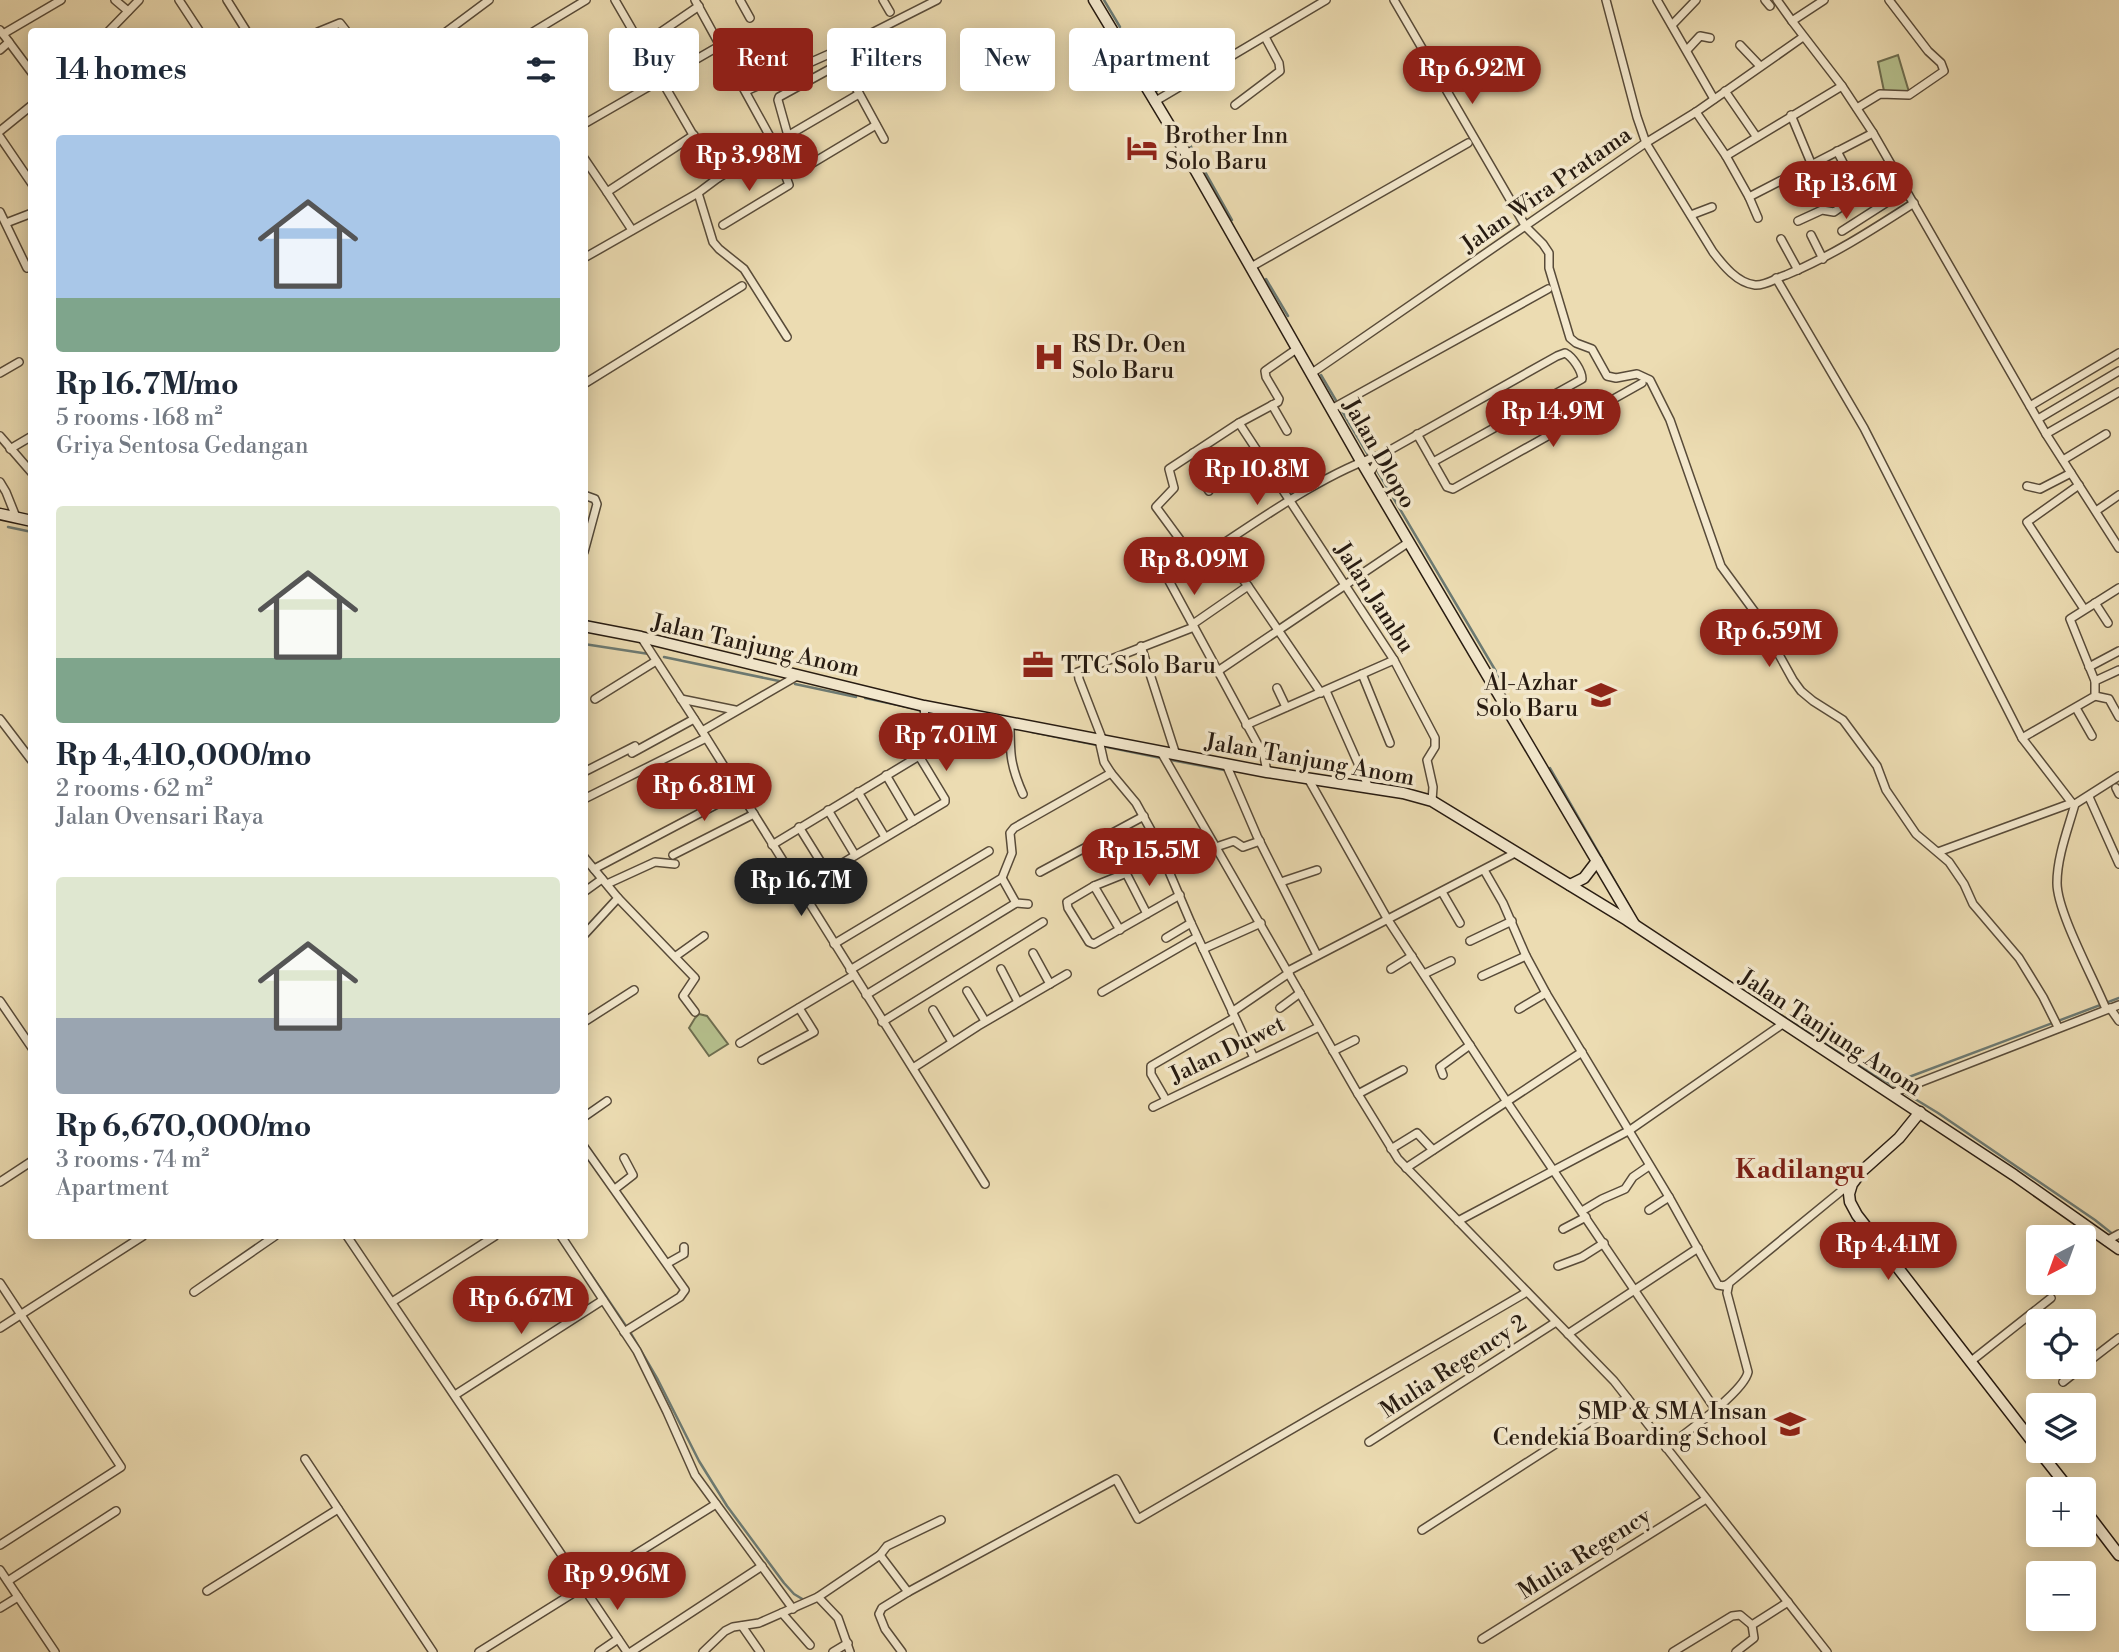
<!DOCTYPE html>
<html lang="en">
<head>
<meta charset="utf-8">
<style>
	:root { --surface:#fff; --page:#f6f6f7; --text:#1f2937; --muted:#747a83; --accent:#8f2418 }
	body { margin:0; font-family:"Libre Bodoni",serif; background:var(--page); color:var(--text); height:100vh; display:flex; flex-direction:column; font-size:26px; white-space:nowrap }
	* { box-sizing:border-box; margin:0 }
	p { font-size:23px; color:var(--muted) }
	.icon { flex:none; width:38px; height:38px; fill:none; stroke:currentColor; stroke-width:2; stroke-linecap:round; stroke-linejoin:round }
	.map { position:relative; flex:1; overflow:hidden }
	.drawer { position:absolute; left:28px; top:28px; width:560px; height:1211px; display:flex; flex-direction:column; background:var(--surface); border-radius:7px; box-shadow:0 4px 18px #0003 }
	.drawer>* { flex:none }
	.guide { position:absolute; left:609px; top:28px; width:665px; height:63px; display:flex; gap:14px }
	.needle { width:46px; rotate:221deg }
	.controls { position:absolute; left:2026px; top:1225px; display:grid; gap:14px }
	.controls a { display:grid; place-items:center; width:70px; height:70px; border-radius:7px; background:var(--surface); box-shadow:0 4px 18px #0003; font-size:35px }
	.price { position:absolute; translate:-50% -60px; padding:0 16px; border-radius:24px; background:var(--accent); color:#fff; font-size:23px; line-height:46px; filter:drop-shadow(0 2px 4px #0008) }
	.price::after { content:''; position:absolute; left:50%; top:42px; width:21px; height:16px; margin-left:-10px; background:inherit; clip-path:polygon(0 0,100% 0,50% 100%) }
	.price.on { background:#222; color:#fff }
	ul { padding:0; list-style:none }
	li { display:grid; align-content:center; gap:14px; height:371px; padding:0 28px }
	li span { display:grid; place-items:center; height:217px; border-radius:7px; color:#555 }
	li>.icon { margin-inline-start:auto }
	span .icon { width:126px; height:126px; fill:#fffc; stroke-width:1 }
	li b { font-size:30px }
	h2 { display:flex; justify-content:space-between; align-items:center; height:84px; padding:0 28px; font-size:30px }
	.pill { padding:0 24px; border-radius:7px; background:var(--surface); box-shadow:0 4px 18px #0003; font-size:24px; line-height:63px }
	.pill.on { background:var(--accent); color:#fff }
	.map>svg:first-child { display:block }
	.green { fill:#b6c18e; stroke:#6e6e50; stroke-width:2 }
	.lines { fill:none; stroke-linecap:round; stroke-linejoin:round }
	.stream { stroke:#6c7a73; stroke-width:2.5 }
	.street-casing { stroke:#584b39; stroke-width:10 }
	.secondary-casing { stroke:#271b11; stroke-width:13 }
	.street { stroke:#f3e8cd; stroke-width:7 }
	.secondary { stroke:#f3e8cd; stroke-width:10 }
	.labels { text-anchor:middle; stroke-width:7; stroke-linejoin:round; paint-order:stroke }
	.poi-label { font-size:23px; fill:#271b11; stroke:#f3e8cd; text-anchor:start }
	.street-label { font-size:23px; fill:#271b11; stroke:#f3e8cd }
	.quarter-label { font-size:26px; font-weight:bold; fill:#7a1f14; stroke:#f3e8cd }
</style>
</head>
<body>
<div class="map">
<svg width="2119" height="1652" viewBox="0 0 2119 1652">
	<rect width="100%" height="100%" fill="#ecdcb2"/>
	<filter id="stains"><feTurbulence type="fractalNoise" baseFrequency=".00286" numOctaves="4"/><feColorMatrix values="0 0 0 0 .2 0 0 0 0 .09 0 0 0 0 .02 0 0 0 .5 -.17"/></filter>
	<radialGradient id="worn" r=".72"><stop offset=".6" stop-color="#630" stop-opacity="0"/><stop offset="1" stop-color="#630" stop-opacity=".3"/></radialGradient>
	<g class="green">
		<polygon points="1898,55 1909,92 1884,91 1878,62"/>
		<polygon points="699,1014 707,1016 728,1044 709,1056 689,1028 695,1018"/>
	</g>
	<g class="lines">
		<g class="stream">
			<polyline points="1104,0 1120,27"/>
			<polyline points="1136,54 1157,91"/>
			<polyline points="1179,125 1232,220"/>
			<polyline points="1266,279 1288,316"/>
			<polyline points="1321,375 1368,455"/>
			<polyline points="1378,472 1504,685"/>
			<polyline points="8,527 32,532"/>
			<polyline points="584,644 649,654"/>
			<polyline points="664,657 779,681"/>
			<polyline points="795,684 856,697"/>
			<polyline points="865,698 912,708"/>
			<polyline points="1032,732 1097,745"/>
			<polyline points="1107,747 1161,758"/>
			<polyline points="1171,760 1224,770"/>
			<polyline points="1550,768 1631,909"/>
			<polyline points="1684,952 1846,1057 1938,1113 2095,1220 2119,1239"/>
			<polyline points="1901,1080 2119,998"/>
			<polyline points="590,1273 630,1332 658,1380 699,1461 727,1506 784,1583 794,1594 804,1600"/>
		</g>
		<g class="street-casing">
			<g id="street">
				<polyline points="115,0 128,11"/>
				<polyline points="179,0 200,32"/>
				<polyline points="227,0 247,32"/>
				<polyline points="615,0 718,178"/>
				<polyline points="695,0 774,144 789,185 723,225"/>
				<polyline points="740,0 750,18"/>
				<polyline points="883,0 890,12"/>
				<polyline points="1394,0 1526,227 1543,244 1549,253 1549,268 1570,338 1576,343 1592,349 1607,376 1616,378 1637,374 1650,380 1670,420 1721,566 1757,615 1793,680 1801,691 1813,701 1843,720 1877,766 1886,790 1916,834 1949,862 1964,884 1973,904 2019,958 2043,997 2058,1027"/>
				<path d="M 1606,0 L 1637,117 L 1646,143 L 1713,252 C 1723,265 1737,283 1755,285 C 1765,286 1776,278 1786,275 C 1832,256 1872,230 1914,203"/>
				<polyline points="1657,0 1714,99"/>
				<polyline points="1765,0 1770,6"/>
				<polyline points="1777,0 1792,21"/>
				<polyline points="1824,0 1792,21 1842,86 1873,133 2046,434 2119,548"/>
				<polyline points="1672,25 1696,0"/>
				<polyline points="0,30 32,73"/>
				<polyline points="108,32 139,0"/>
				<polyline points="318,32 340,23 347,32"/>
				<polyline points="446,32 489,0"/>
				<polyline points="533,32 586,0"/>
				<polyline points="661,32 699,6"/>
				<polyline points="3,34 61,0"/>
				<polyline points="1740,45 1760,66"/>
				<polyline points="0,50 9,42"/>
				<polyline points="1687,50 1700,36 1710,38"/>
				<polyline points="836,51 884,139"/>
				<polyline points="841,63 779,97 778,100 797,168 801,170 876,125"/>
				<polyline points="1842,86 1726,156 1749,197 1873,133"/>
				<polyline points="746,91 836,51 937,0"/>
				<polyline points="1725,91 1756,136"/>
				<polyline points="1154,102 1326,0"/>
				<polyline points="1235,105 1280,71 1279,63 1265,37"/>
				<polyline points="1857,108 1880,94 1909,95 1944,71 1941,63 1928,51 1889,0"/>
				<polyline points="1696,112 1726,156"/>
				<polyline points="1791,115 1811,163"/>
				<polyline points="584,124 721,45"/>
				<polyline points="0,131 32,105"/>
				<polyline points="789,135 859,94"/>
				<polyline points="0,137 32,184"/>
				<polyline points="1837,151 1860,195"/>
				<polyline points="584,158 607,192 694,135"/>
				<polyline points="1792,173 1804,194"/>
				<polyline points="607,192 632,230"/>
				<polyline points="698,193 713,242 719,249 744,269 787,337"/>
				<polyline points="1749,197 1758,218"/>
				<polyline points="0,212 27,268"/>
				<polyline points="1691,215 1712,207"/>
				<polyline points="1798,221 1822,210 1834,212 1874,184"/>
				<polyline points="6,223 32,213"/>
				<polyline points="1842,231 1906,190"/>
				<polyline points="1811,235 1823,259"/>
				<polyline points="1781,239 1798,270"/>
				<polyline points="584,258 698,193 718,178 774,144"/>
				<polyline points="1251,267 1468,143"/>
				<polyline points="1776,278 1864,428 2022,738"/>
				<polyline points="0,373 19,362"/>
				<polyline points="1312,373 1644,144 1696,112 1803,37"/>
				<polyline points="584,384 742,286"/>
				<polyline points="1272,405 1287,431"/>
				<polyline points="2030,406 2119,353"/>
				<polyline points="1333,408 1548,289"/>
				<polyline points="2038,419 2119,371"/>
				<polyline points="1239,423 1394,660 1435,738 1435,747 1427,760 1433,787 1432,801"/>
				<polyline points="1417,434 1447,487 1453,489 1642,383"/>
				<polyline points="2046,434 2119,392"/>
				<polyline points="0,436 32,473"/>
				<polyline points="10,449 32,436"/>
				<polyline points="1193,453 1206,473 1202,480 1209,491"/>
				<polyline points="2063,460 2106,434"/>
				<polyline points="1369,474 1383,454"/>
				<polyline points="0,482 6,492 16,517"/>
				<polyline points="2079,485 2027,522 2084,609"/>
				<polyline points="2027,486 2040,489 2071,473"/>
				<polyline points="584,495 595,499 597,504 584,552"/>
				<polyline points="2096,511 2119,495"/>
				<polyline points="1181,541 1156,507 1174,488 1169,469 1239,423 1278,402 1279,399 1266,377 1265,371 1298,348"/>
				<polyline points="1219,549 1248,586 1321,693"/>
				<polyline points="2095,603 2108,623"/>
				<polyline points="1193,624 1248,586"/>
				<polyline points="641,637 702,731 985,1184"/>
				<polyline points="1141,646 1176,755"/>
				<polyline points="2089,667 2119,651"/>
				<polyline points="1218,671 1409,542"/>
				<polyline points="1362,674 1390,743"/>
				<polyline points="2095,681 2119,670"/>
				<polyline points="1277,688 1286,707"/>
				<polyline points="1326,691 1369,788"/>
				<polyline points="2095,696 2109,699 2119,717"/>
				<polyline points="595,699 656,661"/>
				<polyline points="681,699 735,710"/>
				<polyline points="2076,708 2092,736"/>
				<polyline points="0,719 32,761"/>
				<path d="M 1010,722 C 1010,753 1010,765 1023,794"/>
				<polyline points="1246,725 1394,660"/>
				<polyline points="702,731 797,676"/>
				<polyline points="1099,740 1104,762 1111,773 1136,803 1153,834 1191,923 1254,1058"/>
				<polyline points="1103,741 1079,679 1078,672 1194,627"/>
				<polyline points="1161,752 1358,1094 1398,1159 1614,1381 1827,1652"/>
				<polyline points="632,753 694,719"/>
				<polyline points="1226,764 1257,836 1317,955"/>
				<polyline points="584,772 635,746"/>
				<path d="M 1267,772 L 1264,756 L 1168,579 C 1235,539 1310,478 1383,454 L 1557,356 L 1565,353 C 1573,357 1582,371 1582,379 L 1433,462"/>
				<polyline points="886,775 913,821"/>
				<polyline points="1309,780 1388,920 1507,1102 1715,1409"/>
				<polyline points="2116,788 2119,794"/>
				<polyline points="858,792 885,837"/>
				<polyline points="2089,797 2119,864"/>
				<polyline points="584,799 706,738"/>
				<polyline points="2075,804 2119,776"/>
				<polyline points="828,810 855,855"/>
				<polyline points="799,827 827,872"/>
				<path d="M 772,845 L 919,756 C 930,741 925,723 924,706"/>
				<polyline points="1216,847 1234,841 1243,847 1260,841"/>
				<polyline points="1121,851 1153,834"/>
				<polyline points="1938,852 2072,803"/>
				<polyline points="673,855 754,814"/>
				<polyline points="584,857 618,898 584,935"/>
				<polyline points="594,869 740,792"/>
				<polyline points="1484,870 1503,903 1526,956 1546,993 1669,1197 1718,1285 1724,1286 1728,1284"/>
				<polyline points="1040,872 1144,816"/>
				<polyline points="1002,878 1016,903 1028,904"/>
				<polyline points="1281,882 1317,870"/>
				<polyline points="607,884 655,862 675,864"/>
				<polyline points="1094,886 1120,930"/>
				<polyline points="799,889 945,802 945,799 919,756"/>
				<polyline points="584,892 602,879"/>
				<polyline points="1442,892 1460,923"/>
				<polyline points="618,898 695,978 683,996 695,1012"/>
				<polyline points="1147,914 1127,875 1124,874 1094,886 1067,902 1068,908 1089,942 1094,944 1180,895"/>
				<polyline points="1166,938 1191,923"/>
				<polyline points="1470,941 1512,921"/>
				<polyline points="834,944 989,851"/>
				<polyline points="1203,949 1261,923"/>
				<polyline points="1033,953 1050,984"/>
				<polyline points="676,956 704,936"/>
				<polyline points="1001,969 1018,1002"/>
				<polyline points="1391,969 1412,956"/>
				<polyline points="850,970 1002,878 1012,853 1010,833 1014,828 1111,773"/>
				<polyline points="1288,971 1517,852"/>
				<polyline points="1424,974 1451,961"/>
				<polyline points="1482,976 1526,956"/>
				<polyline points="967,991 985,1021"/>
				<polyline points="1102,992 1197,937"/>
				<polyline points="866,995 1016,903"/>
				<polyline points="0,1001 32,1048"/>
				<polyline points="1280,1008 1300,993"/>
				<polyline points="2110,1008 2119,1021"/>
				<polyline points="1519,1009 1546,993"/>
				<path d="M 2106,1009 C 2094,979 2057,912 2057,883 C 2057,857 2068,829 2075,804 L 2072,803 L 2022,738 L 2095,696 L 2095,681 L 2070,619 L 2119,588"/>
				<polyline points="933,1010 952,1042"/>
				<polyline points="1232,1012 1289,973"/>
				<polyline points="584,1022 634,990"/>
				<polyline points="882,1022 1043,922"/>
				<polyline points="740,1043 854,975"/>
				<polyline points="1333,1051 1355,1040"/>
				<polyline points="762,1060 814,1032 799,1008"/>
				<polyline points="913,1068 978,1026 1067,974"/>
				<polyline points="1443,1075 1440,1067 1470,1045"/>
				<polyline points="1358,1094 1403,1070"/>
				<polyline points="1890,1094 2119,1005"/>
				<polyline points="1166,1100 1151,1074 1151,1066 1234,1018"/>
				<polyline points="1153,1107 1319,1027"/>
				<polyline points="584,1117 607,1101"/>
				<polyline points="584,1147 685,1290 680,1297 624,1332"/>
				<polyline points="1391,1149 1417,1133 1433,1150"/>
				<polyline points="1406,1168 1582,1052"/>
				<polyline points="0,1182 32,1161"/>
				<polyline points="615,1189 633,1175 624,1158"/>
				<polyline points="1649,1210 1669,1197"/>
				<polyline points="1582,1211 1602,1199 1625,1189 1633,1177 1649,1166"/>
				<polyline points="1458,1221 1630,1130 1784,1023"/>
				<polyline points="1563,1229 1586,1217"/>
				<polyline points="347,1236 627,1652"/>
				<polyline points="561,1236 637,1351 667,1412 695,1475 793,1609"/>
				<polyline points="2106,1241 2119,1234"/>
				<polyline points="668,1263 684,1254 684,1247"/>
				<polyline points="1558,1266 1582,1257 1604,1243"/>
				<polyline points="0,1283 121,1467 0,1545"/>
				<polyline points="194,1292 275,1236"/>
				<polyline points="392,1302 495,1236"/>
				<polyline points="0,1328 143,1236"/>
				<polyline points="1568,1334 1698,1248"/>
				<polyline points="1970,1362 2051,1298"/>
				<polyline points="2084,1365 2119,1338"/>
				<polyline points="2063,1382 2082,1367"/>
				<polyline points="455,1395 603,1300"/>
				<polyline points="1369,1442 1556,1322"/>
				<path d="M 1666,1448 C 1684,1434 1744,1392 1748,1372 L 1727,1293 L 1729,1283 L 1851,1183"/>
				<polyline points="305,1459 433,1652"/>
				<polyline points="1422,1530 1627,1398"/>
				<polyline points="880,1555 887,1546 941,1520"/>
				<polyline points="0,1570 55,1652"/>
				<polyline points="8,1581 116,1511"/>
				<polyline points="207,1591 338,1509"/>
				<polyline points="818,1597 838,1618 850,1652"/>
				<polyline points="0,1608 18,1597"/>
				<polyline points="782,1613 810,1645"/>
				<polyline points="742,1626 760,1652"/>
				<polyline points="1482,1639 1706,1499"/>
				<polyline points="479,1652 716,1504"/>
				<polyline points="599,1652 618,1639"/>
				<polyline points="631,1652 762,1566"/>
				<polyline points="703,1652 725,1631 733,1627 759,1623 818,1597 880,1555 908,1592"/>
				<polyline points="833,1652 848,1643"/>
				<polyline points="902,1652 885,1629 879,1614 882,1608 908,1592 1116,1479 1138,1519 1527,1292"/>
				<polyline points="1673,1652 1732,1616 1740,1615 1752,1625"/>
				<polyline points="1736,1652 1754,1638 1752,1625 1788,1602"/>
			</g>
		</g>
		<g class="secondary-casing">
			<g id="secondary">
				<polyline points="1094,0 1180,143 1361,461 1634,924"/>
				<polyline points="0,514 32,521"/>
				<polyline points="584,626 641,637 924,706 1267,772 1403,793 1432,801 1627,920 2014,1175 2119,1249"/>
				<polyline points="1570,885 1584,878 1597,861"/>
				<polyline points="1920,1112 1899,1138 1861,1172 1852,1184 1849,1194 1850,1202 1857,1215 2039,1450"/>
				<polyline points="2039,1451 2069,1489"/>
				<polyline points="2084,1509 2119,1555"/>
			</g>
		</g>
		<use href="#street" class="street"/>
		<use href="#secondary" class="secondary"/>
	</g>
	<defs>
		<g id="hotel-bare" transform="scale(2.415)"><path d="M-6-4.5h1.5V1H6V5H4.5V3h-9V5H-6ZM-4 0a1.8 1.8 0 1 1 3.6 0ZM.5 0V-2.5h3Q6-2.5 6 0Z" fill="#8f2418" stroke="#f3e8cd" stroke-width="2.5" paint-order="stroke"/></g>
		<g id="hospital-bare" transform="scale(2.415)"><path d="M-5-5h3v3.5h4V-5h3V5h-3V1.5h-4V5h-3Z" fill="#8f2418" stroke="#f3e8cd" stroke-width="2.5" paint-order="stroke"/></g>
		<g id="office-bare" transform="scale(2.415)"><path d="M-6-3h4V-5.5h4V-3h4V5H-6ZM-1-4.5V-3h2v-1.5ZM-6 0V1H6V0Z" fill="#8f2418" stroke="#f3e8cd" stroke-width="2.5" paint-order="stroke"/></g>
		<g id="school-bare" transform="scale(2.415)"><path d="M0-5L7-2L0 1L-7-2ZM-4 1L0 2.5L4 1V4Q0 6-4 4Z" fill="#8f2418" stroke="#f3e8cd" stroke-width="2.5" paint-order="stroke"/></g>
	</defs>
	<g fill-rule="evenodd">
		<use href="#hotel-bare" x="1142" y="148"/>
		<use href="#hospital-bare" x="1049" y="357"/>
		<use href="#office-bare" x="1038" y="665"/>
		<use href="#school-bare" x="1601" y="695"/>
		<use href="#school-bare" x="1790" y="1424"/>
	</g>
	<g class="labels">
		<g class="poi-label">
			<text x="1165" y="143">Brother Inn<tspan x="1165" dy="26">Solo Baru</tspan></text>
			<text x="1072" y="352">RS Dr. Oen<tspan x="1072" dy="26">Solo Baru</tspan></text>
			<text x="1061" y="673">TTC Solo Baru</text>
			<text x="1578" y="690" text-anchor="end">Al-Azhar<tspan x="1578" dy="26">Solo Baru</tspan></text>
			<text x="1767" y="1419" text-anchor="end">SMP &amp; SMA Insan<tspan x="1767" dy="26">Cendekia Boarding School</tspan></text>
		</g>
		<g class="street-label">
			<text transform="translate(1546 189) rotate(-35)" y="8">Jalan Wira Pratama</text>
			<text transform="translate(1380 453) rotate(60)" y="8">Jalan Dlopo</text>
			<text transform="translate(1375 597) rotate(57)" y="8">Jalan Jambu</text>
			<text transform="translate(756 645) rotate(13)" y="8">Jalan Tanjung Anom</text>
			<text transform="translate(1310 759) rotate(10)" y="8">Jalan Tanjung Anom</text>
			<text transform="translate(1831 1032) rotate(33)" y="8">Jalan Tanjung Anom</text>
			<text transform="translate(1227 1049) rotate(-26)" y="8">Jalan Duwet</text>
			<text transform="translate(1453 1366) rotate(-33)" y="8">Mulia Regency 2</text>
			<text transform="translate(1584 1553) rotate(-32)" y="8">Mulia Regency</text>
		</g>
		<g class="quarter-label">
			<text x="1800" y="1178">Kadilangu</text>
		</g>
	</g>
	<rect width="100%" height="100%" filter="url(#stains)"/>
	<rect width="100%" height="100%" fill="url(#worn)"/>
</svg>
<div class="controls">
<a><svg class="needle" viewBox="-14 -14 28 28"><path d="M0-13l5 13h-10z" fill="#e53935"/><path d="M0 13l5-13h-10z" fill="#747a83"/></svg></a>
<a><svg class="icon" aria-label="locate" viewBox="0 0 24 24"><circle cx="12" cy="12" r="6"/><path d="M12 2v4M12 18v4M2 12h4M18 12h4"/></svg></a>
<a><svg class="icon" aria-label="layers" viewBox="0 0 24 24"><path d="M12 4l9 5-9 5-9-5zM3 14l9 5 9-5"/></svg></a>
<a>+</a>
<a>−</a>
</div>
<b class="price" style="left:1472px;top:106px">Rp 6.92M</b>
<b class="price" style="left:749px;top:193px">Rp 3.98M</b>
<b class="price" style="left:1846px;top:221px">Rp 13.6M</b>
<b class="price" style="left:1553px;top:449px">Rp 14.9M</b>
<b class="price" style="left:1257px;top:507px">Rp 10.8M</b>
<b class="price" style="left:1194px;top:597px">Rp 8.09M</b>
<b class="price" style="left:1769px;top:669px">Rp 6.59M</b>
<b class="price" style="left:946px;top:773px">Rp 7.01M</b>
<b class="price" style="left:704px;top:823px">Rp 6.81M</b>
<b class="price" style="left:1149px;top:888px">Rp 15.5M</b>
<b class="price on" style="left:801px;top:918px">Rp 16.7M</b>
<b class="price" style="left:1888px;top:1282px">Rp 4.41M</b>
<b class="price" style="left:521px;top:1336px">Rp 6.67M</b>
<b class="price" style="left:617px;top:1612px">Rp 9.96M</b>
<div class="guide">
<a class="pill">Buy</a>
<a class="pill on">Rent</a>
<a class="pill">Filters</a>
<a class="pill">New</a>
<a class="pill">Apartment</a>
</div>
<section class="drawer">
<h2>14 homes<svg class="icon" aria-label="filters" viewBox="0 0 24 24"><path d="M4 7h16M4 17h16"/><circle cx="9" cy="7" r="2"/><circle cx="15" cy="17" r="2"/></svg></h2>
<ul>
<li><span style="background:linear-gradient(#a9c7e8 75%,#7fa58c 0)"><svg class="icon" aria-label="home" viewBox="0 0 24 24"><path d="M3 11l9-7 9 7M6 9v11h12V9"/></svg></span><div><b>Rp 16.7M/mo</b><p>5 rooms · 168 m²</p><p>Griya Sentosa Gedangan</p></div></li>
<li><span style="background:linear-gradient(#dfe7d0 70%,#7fa58c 0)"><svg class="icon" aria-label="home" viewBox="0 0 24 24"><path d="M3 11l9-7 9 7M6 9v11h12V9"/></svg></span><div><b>Rp 4,410,000/mo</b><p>2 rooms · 62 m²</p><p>Jalan Ovensari Raya</p></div></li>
<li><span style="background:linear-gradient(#dfe7d0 65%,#9aa5b1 0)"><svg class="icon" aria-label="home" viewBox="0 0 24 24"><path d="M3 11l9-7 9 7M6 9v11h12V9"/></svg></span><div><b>Rp 6,670,000/mo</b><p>3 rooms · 74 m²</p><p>Apartment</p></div></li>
</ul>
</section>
</div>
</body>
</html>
